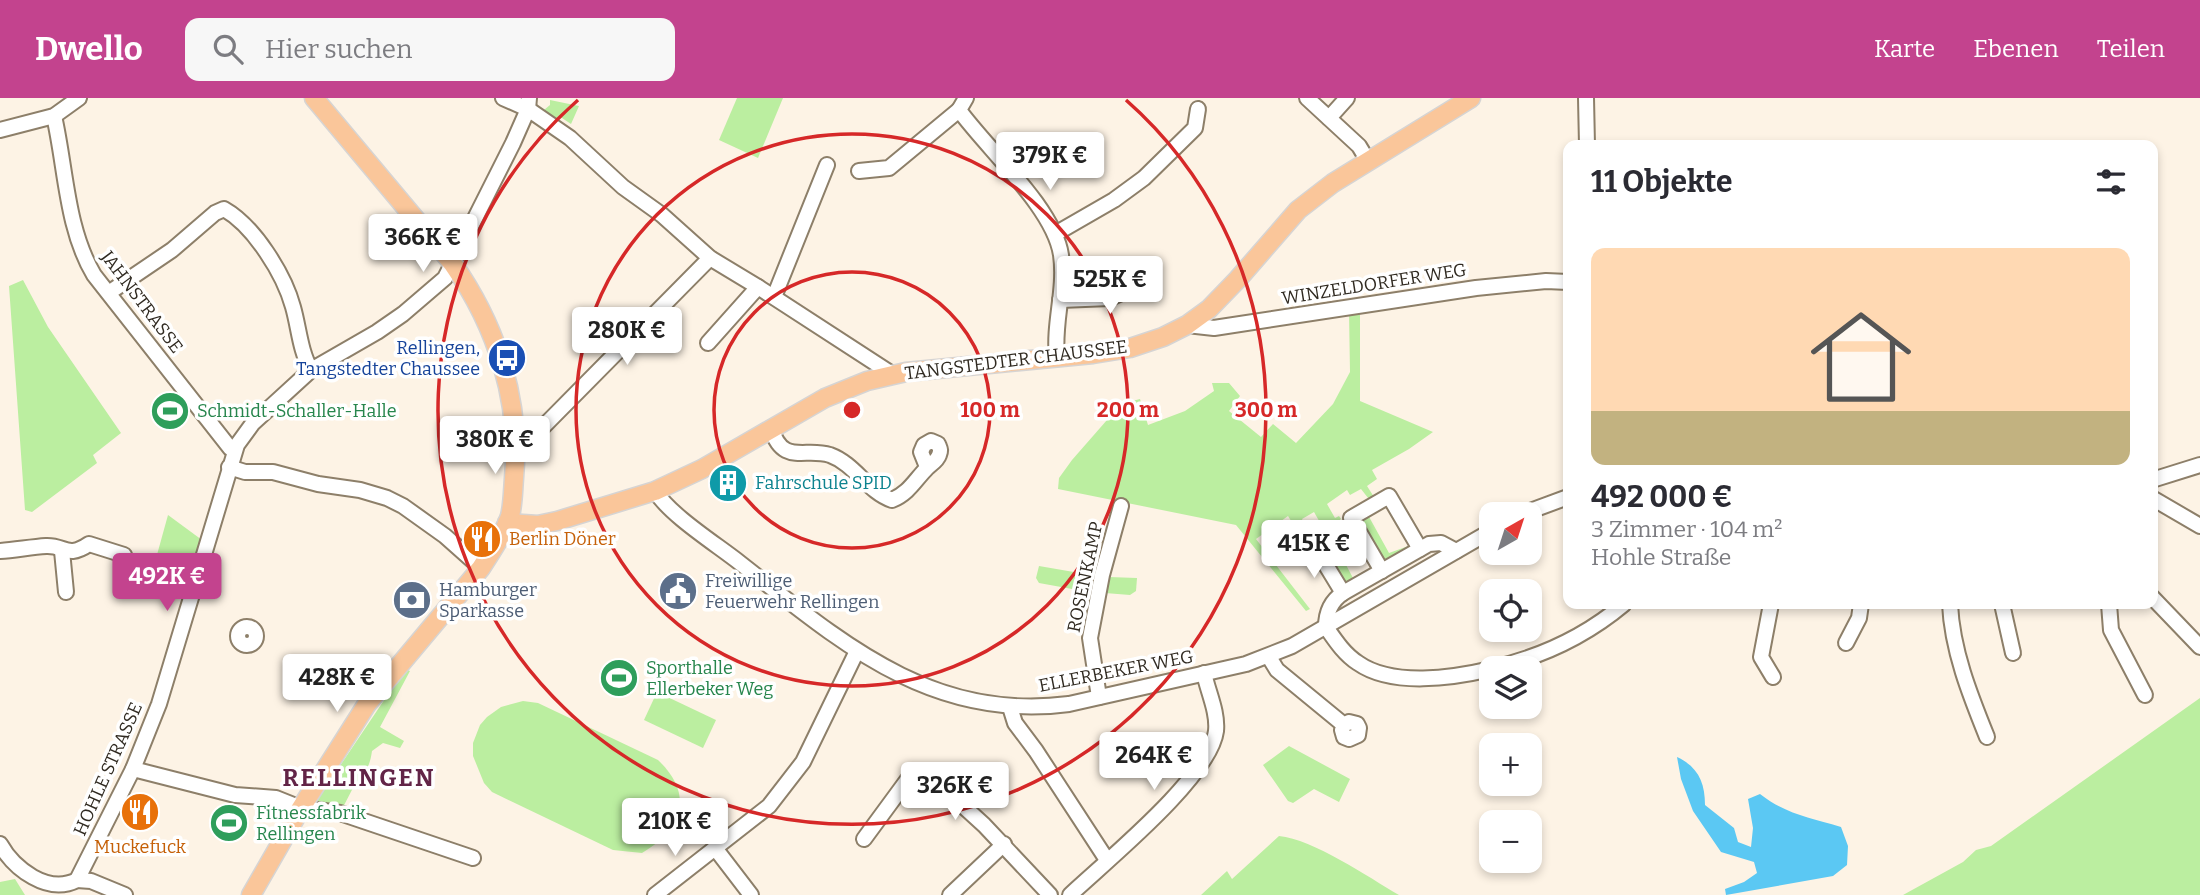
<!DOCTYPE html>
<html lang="de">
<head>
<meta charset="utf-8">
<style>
	:root { --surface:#fff; --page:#f7f7f7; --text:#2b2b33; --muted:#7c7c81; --accent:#c3438e }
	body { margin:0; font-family:Bitter,serif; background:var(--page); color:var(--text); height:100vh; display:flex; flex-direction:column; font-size:26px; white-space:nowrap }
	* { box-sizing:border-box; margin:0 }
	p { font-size:23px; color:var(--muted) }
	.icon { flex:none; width:38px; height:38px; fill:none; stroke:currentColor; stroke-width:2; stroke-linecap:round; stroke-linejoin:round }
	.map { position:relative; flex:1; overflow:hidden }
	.details { position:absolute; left:1563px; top:42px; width:595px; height:469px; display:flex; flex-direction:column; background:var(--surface); border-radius:14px; box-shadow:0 4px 10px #0003 }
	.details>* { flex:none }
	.needle { width:46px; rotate:39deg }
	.tools { position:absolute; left:1479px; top:404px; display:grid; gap:14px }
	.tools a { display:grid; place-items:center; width:63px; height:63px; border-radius:14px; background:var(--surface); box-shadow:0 4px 10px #0003; font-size:35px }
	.price { position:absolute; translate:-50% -60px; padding:0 16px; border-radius:7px; background:#fff; color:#222; font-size:23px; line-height:46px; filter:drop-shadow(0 2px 4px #0008) }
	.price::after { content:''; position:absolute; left:50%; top:42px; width:21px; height:16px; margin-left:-10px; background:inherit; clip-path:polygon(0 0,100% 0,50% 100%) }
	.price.selected { background:var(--accent); color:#fff }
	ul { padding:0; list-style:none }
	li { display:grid; align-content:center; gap:14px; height:371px; padding:0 28px }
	li span { display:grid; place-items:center; height:217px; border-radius:14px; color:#555 }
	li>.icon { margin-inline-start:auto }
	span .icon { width:126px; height:126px; fill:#fffc; stroke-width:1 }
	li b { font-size:30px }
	h2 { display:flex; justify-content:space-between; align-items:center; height:84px; padding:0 28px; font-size:30px }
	header { display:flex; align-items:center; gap:42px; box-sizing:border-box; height:98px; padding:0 35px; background:var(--accent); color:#fff }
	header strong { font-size:33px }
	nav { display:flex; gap:38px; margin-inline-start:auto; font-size:24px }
	.search { width:490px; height:63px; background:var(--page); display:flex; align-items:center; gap:18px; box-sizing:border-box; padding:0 24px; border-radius:14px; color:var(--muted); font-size:26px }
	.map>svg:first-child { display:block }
	.green { fill:#bbeea0 }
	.water { fill:#5bc8f3 }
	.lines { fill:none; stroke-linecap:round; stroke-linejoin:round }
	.minor-casing { stroke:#8d7f69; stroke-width:18 }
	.major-casing { stroke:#d6d4d3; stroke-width:21 }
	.minor { stroke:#fff; stroke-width:14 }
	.major { stroke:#fac69a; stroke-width:18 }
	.ring { fill:none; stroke:#d62828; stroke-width:3.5 }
	.labels { text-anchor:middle; stroke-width:7; stroke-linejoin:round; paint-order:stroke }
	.street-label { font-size:18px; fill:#302a21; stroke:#fff }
	.transit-label { font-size:18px; fill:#164399; stroke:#fff; text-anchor:end }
	.leisure-label { font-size:18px; fill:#27864d; stroke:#fff; text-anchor:start }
	.culture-label { font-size:18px; fill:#0d838f; stroke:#fff; text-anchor:start }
	.food-label { font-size:18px; fill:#c56008; stroke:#fff; text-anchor:start }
	.service-label { font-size:18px; fill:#4e5e75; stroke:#fff; text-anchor:start }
	.district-label { font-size:24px; font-weight:bold; letter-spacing:2px; fill:#622447; stroke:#fff }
	.centre { fill:#d62828; stroke:#fff; stroke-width:3.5 }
	.ring-label { font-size:21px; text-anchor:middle; font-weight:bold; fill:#d62828; stroke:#fff; stroke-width:7; stroke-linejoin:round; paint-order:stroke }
</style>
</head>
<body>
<header>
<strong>Dwello</strong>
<div class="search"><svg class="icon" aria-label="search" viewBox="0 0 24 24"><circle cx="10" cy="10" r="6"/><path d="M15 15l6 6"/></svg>Hier suchen</div>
<nav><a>Karte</a><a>Ebenen</a><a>Teilen</a></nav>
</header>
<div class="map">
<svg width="2200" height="797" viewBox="0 0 2200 797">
	<rect width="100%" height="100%" fill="#fdf3e5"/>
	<g class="green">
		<polygon points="737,0 783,0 758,60 719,42"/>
		<polygon points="550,2 579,8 571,26 559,18 555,21 544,12 550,7"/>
		<polygon points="23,182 48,229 121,335 93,357 97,365 32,414 25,412 9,188"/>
		<polygon points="1360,211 1360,303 1433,334 1409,351 1372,372 1377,381 1367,388 1374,399 1372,405 1361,391 1350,397 1347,392 1327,406 1335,420 1339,418 1341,421 1337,424 1338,426 1326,434 1340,458 1351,452 1353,460 1345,465 1353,480 1361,475 1364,480 1341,488 1311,439 1329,428 1327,425 1322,428 1314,414 1302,421 1309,435 1302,440 1288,418 1256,441 1310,511 1306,513 1236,427 1058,391 1059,380 1072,362 1121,306 1140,301 1148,327 1185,313 1214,293 1212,285 1229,285 1240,298 1229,313 1261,339 1273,326 1296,345 1333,306 1350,274 1349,213"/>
		<polygon points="1380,409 1381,412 1368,417 1389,455 1414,446 1413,453 1380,466 1358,418"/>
		<polygon points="168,417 202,442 191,477 155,464"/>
		<polygon points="1039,468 1097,478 1094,495 1039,485 1036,480"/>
		<polygon points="1109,479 1137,480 1136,493 1130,497 1105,495"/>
		<path d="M 405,571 L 410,573 L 380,629 L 404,643 L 400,650 L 383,645 L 372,653 C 370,668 366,672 360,684 L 355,686 L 340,715 L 311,711 Z"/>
		<polygon points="657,594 716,622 703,650 644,622"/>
		<polygon points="2200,600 2200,797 1903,797 1963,764 1976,752 1991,748"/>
		<path d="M 523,603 L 538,605 L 658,662 C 695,697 682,731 642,755 L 613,752 L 492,694 L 484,685 L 473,658 L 473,645 L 480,627 L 487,619 L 501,609 Z"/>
		<polygon points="1289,648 1350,681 1339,704 1314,691 1293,705 1288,703 1263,667"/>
		<path d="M 1279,738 C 1313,741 1368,779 1399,797 L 1201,797 L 1227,773 L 1232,781 Z"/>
		<polygon points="15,781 25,797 0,797 0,784"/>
	</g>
	<path class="water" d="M 1677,659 C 1698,669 1705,684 1705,707 L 1734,730 L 1738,744 L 1751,749 L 1753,730 L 1748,701 L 1760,696 C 1787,717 1809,719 1841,729 L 1848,748 L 1847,767 L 1833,778 L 1726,797 L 1725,791 L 1744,784 L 1757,775 L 1754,764 L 1721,754 L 1693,713 L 1681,681 Z"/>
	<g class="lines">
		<g class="minor-casing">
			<g id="minor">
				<polyline points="503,0 528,11 570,40 623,89 662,117 710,160 758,189 892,276"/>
				<path d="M 966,0 L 959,12 C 988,52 1054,110 1061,157 C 1066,192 1053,225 1057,260"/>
				<polyline points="1307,0 1359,48 1368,63"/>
				<polyline points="1586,0 1587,47"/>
				<path d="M 54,18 C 66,70 66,130 94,177 L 230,350 L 234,353"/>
				<polyline points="1329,20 1347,0"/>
				<polyline points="0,32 54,18 79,0"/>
				<polyline points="859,73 889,70 959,12"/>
				<polyline points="1055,136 1114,102 1144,80 1195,30 1198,11"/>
				<path d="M 110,194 L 172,152 L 215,115 L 224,111 C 254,128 284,176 293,209 C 299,230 300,253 311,272"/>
				<polyline points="774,199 827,67"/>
				<polyline points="1060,202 1110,200 1150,182"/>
				<polyline points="1187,227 1214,230 1476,190 1546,183 1568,184"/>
				<polyline points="708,245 758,189"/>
				<path d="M 771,330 C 783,368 804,349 830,357 C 855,366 868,394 892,402 C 909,395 915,382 927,370 C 931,366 937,363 939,357 C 941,352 940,351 938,346 L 931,343 L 924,347 L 921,354 L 927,369"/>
				<polyline points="516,338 524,339 537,335 710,160"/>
				<polyline points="229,369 245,374 273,374 318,386 360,392 387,400 403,408 445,438 481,470"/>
				<polyline points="2152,382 2200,367"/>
				<path d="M 655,393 C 671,418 716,446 740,465 C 841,544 931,624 1069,606 L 1246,566 L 1292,548 L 1491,433"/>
				<polyline points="2152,400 2200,428"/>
				<polyline points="1522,416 1568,399"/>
				<polyline points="1301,449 1318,454 1343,495"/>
				<path d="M 0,453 C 15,452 31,449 46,448 C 65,447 67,461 89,446 L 124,457"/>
				<polyline points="62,453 66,494"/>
				<path d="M 1456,453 L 1441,445 L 1429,446 L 1343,495 C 1331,503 1326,515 1326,529 C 1335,542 1344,556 1358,565 C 1392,589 1453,580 1491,571"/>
				<polyline points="1382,473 1351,420 1389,398 1420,451"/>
				<polyline points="2152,499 2200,549"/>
				<polyline points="1771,506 1761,559 1773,579"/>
				<path d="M 1950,506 C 1952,552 1970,597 1987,639"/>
				<polyline points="2002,506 2013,555"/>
				<polyline points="2109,506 2111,532 2145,597"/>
				<circle cx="247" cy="538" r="9"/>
				<polyline points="1846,545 1859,520 1861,506"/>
				<polyline points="1269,559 1277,572 1344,627 1342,632 1344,639 1349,641 1358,637 1359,630 1357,626 1349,624 1344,627"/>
				<path d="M 1493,570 C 1541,559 1587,537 1624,506"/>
				<polyline points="1099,599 1090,540 1102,477 1121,408"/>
				<polyline points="1010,609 1015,625 1036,653 1107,762"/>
				<polyline points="133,671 235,697 276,700 301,710 340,715 473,760"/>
				<polyline points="864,741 911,677 921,673 950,696 984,727 1050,797"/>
				<path d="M 0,746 C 14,771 48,797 77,782 L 133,671 L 159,606 L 237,347 L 253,325 L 311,272 L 377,234 L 403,216 L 445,180 L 513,45 L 528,11 L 529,0"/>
				<polyline points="715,750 751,797"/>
				<polyline points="77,782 91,783 125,797"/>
				<polyline points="655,797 769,708 803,664 857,553"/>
				<polyline points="950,797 1004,746"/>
				<path d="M 1070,797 C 1106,763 1210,679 1216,633 C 1218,614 1208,594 1204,575"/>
			</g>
		</g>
		<g class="major-casing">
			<g id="major">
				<polyline points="507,425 538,427 557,423 655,393 702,371 825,300 867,283 906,274 1093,256 1130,250 1163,239 1187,227 1209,211 1238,181 1298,112 1333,85 1471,0"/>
				<path d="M 251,797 L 301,710 L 367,606 L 481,470 C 491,454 504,436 510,418 C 513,406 513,392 514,380 C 521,303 497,229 453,166 L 314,0"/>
			</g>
		</g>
		<use href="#minor" class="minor"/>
		<use href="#major" class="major"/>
	</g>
	<g class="ring">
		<circle cx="852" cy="312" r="138"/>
		<circle cx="852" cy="312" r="276"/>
		<path d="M1126 2A414 414 0 1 1 578 2"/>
	</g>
	<defs>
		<g id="bus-disc" transform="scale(2.0125)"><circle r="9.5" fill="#1a4fb4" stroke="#fff"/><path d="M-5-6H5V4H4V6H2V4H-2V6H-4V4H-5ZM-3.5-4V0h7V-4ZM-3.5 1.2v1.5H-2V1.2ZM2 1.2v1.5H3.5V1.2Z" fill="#fff"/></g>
		<g id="stadium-disc" transform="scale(2.0125)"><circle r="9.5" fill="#2e9e5b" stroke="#fff"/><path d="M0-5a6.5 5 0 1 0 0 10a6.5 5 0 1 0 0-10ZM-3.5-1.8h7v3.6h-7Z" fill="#fff"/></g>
		<g id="building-disc" transform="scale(2.0125)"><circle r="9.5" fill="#0f9aa8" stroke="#fff"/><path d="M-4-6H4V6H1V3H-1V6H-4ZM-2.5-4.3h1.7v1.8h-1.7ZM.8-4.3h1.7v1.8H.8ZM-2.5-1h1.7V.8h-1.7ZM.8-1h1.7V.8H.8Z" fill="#fff"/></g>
		<g id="restaurant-disc" transform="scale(2.0125)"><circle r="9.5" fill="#e8710a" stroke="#fff"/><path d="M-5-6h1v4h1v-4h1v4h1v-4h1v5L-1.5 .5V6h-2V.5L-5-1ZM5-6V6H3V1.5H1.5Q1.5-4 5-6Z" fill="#fff"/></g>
		<g id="civic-disc" transform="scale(2.0125)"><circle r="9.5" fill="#5c6f8a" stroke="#fff"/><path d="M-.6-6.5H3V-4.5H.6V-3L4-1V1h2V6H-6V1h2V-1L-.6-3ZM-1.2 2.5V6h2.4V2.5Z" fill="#fff"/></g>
		<g id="bank-disc" transform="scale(2.0125)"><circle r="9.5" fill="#5c6f8a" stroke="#fff"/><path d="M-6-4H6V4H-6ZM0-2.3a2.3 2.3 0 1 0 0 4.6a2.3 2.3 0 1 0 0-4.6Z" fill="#fff"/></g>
	</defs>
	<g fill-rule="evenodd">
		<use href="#bus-disc" x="507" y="260"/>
		<use href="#stadium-disc" x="170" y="313"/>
		<use href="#building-disc" x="728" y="385"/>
		<use href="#restaurant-disc" x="482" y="441"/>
		<use href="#civic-disc" x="678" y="493"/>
		<use href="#bank-disc" x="412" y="502"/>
		<use href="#stadium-disc" x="619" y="580"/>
		<use href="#restaurant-disc" x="140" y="714"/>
		<use href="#stadium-disc" x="229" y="725"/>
	</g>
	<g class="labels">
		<g class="street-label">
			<text transform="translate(1374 186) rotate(-9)" y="6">WINZELDORFER WEG</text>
			<text transform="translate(142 204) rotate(53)" y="6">JAHNSTRASSE</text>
			<text transform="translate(1016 262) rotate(-7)" y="6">TANGSTEDTER CHAUSSEE</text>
			<text transform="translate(1085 479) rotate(-78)" y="6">ROSENKAMP</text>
			<text transform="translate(1116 573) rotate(-11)" y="6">ELLERBEKER WEG</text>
			<text transform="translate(108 671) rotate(-66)" y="6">HOHLE STRASSE</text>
		</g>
		<g class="transit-label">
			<text x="480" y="256">Rellingen,<tspan x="480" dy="21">Tangstedter Chaussee</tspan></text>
		</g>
		<g class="leisure-label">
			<text x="197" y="319">Schmidt-Schaller-Halle</text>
			<text x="646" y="576">Sporthalle<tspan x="646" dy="21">Ellerbeker Weg</tspan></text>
			<text x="256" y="721">Fitnessfabrik<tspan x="256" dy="21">Rellingen</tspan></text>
		</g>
		<g class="culture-label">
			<text x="755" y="391">Fahrschule SPID</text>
		</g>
		<g class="food-label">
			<text x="509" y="447">Berlin Döner</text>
			<text x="140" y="755" text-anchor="middle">Muckefuck</text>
		</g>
		<g class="service-label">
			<text x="705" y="489">Freiwillige<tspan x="705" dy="21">Feuerwehr Rellingen</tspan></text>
			<text x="439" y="498">Hamburger<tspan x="439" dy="21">Sparkasse</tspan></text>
		</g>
		<g class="district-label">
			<text x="359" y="688">RELLINGEN</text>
		</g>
	</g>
	<circle cx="852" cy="312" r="10" class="centre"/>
	<g class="ring-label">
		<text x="990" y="319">100 m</text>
		<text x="1128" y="319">200 m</text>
		<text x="1266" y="319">300 m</text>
	</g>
</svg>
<div class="tools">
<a><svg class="needle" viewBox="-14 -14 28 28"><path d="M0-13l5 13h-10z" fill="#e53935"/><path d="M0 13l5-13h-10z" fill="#7c7c81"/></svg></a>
<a><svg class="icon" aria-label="locate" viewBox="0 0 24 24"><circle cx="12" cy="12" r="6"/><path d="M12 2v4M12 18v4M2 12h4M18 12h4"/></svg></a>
<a><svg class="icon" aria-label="layers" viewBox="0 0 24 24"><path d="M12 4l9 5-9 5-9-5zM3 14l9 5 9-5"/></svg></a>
<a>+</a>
<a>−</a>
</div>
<b class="price" style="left:1050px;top:94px">379K €</b>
<b class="price" style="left:423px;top:176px">366K €</b>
<b class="price" style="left:1110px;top:218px">525K €</b>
<b class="price" style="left:627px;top:269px">280K €</b>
<b class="price" style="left:495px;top:378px">380K €</b>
<b class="price" style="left:1314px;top:482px">415K €</b>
<b class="price selected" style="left:167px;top:515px">492K €</b>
<b class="price" style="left:337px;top:616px">428K €</b>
<b class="price" style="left:1154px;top:694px">264K €</b>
<b class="price" style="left:955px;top:724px">326K €</b>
<b class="price" style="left:675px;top:760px">210K €</b>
<section class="details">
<h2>11 Objekte<svg class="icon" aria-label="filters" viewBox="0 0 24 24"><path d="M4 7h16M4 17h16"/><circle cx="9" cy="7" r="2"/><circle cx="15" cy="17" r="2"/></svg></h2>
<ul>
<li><span style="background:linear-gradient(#ffd9b3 75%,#c2b280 0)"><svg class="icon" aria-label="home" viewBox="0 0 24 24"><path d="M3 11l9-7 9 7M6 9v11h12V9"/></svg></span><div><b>492 000 €</b><p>3 Zimmer · 104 m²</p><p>Hohle Straße</p></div></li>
</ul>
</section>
</div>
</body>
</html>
